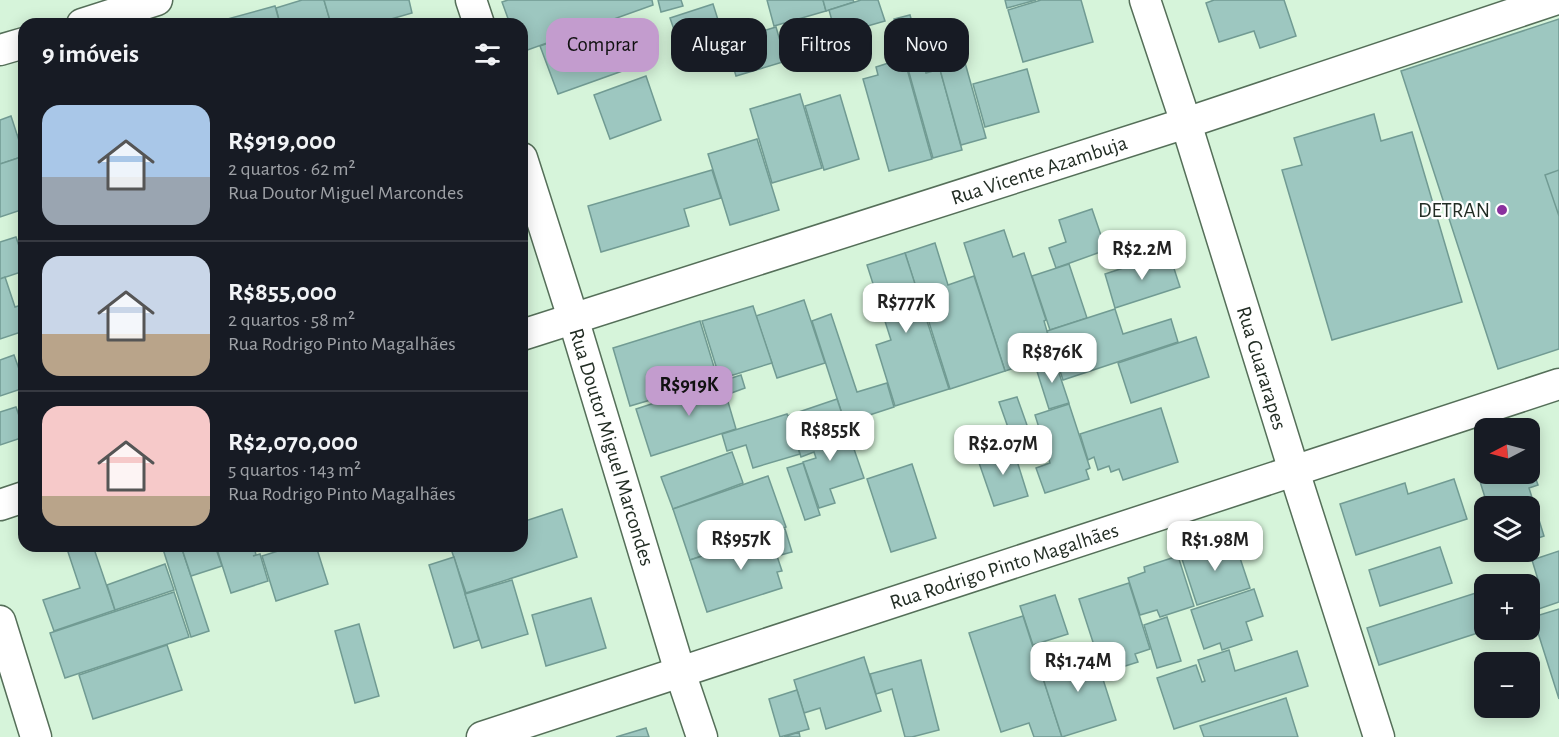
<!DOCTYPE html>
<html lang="pt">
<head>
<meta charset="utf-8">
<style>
	:root { --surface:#171b24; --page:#20242c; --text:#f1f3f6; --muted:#9ea1a6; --line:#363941; --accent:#c39cce }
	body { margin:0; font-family:"Alegreya Sans",sans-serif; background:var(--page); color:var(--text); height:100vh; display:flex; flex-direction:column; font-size:22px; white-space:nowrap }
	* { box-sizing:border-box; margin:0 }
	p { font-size:20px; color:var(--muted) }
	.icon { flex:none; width:33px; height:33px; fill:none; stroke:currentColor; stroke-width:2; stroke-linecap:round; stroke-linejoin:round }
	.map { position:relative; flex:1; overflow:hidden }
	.details { position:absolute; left:18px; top:18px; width:510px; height:534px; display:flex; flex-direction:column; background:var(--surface); border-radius:18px; box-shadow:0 3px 15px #0003 }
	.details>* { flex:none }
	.top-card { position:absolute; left:546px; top:18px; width:570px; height:54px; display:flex; gap:12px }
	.needle { width:39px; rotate:264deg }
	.controls { position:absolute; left:1474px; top:418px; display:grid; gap:12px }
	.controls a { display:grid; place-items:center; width:66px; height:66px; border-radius:12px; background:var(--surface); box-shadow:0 3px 15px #0003; font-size:30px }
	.price { position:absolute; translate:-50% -51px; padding:0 14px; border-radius:12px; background:#fff; color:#222; font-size:20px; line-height:39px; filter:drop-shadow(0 2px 3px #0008) }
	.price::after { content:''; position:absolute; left:50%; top:36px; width:18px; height:14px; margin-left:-9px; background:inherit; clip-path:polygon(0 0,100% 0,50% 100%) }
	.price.on { background:var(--accent); color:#111 }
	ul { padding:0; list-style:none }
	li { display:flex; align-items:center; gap:18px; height:150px; padding:0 24px }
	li+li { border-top:2px solid var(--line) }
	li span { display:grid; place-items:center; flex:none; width:168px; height:120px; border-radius:18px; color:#555 }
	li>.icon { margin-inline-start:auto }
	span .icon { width:72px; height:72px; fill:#fffc; stroke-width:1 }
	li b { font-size:26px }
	h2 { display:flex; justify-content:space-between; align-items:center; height:72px; padding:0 24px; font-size:26px }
	.chip { padding:0 21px; border-radius:18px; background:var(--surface); box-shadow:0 3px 15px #0003; font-size:21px; line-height:54px }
	.chip.on { background:var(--accent); color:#111 }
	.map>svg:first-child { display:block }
	.building { fill:#9dc7c0; stroke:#719b93; stroke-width:1.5 }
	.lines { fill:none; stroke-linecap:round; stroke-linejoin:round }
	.minor-casing { stroke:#556f59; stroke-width:33 }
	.minor { stroke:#fff; stroke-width:30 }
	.poi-dot { fill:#8a319e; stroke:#fff; stroke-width:2 }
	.labels { text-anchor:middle; stroke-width:4.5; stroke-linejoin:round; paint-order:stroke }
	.street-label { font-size:21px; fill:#222d24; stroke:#fff }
	.poi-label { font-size:21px; fill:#222d24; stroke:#fff; text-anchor:end }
</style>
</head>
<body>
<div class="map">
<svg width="1559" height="737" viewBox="0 0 1559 737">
	<rect width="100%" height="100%" fill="#d6f4da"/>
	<g class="building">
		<polygon points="302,0 324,0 331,24 280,24 276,8"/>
		<polygon points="324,0 409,0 412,13 391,19 393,24 331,24"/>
		<polygon points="508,0 652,0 653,5 522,52 522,24 510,24 502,2"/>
		<polygon points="658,0 681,0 683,6 661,12"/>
		<polygon points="767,0 823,0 826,11 774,26"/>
		<polygon points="823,0 853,0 854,2 826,11"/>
		<polygon points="861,0 878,0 885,21 836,35 829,10"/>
		<polygon points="1005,0 1036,0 1007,8"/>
		<polygon points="1041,0 1081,0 1093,42 1023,62 1008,10"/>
		<polygon points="1214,0 1284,0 1296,36 1260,48 1254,31 1219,42 1206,3"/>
		<polygon points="713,4 725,42 683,56 670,18"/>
		<polygon points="275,6 280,24 220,24 220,21"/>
		<polygon points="910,15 926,73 940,69 962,150 933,158 894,19"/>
		<polygon points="1559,19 1559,349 1498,369 1401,71"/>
		<polygon points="610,21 628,69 558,94 540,46"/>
		<polygon points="776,27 786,61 736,76 726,42"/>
		<polygon points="904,58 932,159 889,171 863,79 878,75 876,67"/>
		<polygon points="964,59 986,138 961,145 939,66"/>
		<polygon points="1027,69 1039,112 985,127 973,84"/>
		<polygon points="646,76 661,120 610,139 594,95"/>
		<polygon points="800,94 822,168 772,183 750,109"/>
		<polygon points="840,95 859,159 824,170 805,106"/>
		<polygon points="1374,114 1381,141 1412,132 1462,302 1332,340 1282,170 1302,165 1294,138"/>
		<polygon points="11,116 24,156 0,164 0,120"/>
		<polygon points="24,133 24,153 18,135"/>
		<polygon points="757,139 779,210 730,225 708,154"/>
		<polygon points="24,156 24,209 0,217 0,164"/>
		<polygon points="712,170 721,198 684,209 689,226 601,252 588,206"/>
		<polygon points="1559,170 1559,216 1545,175"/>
		<polygon points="1092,209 1106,250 1056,268 1049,248 1066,242 1059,220"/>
		<polygon points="1004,230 1013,257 1024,253 1046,320 1044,321 1054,355 1005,371 964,243"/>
		<polygon points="16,237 24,261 24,271 0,279 0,242"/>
		<polygon points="935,243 948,285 974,276 1005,371 950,389 922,300 936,295 933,286 917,291 905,253"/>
		<polygon points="905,253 949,389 895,406 876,345 891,340 867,265"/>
		<polygon points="1169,253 1180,287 1115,308 1105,274"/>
		<polygon points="1069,264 1087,318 1050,330 1032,276"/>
		<polygon points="5,277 15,307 24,304 24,331 0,339 0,279"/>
		<polygon points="804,300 825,363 777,378 756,316"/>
		<polygon points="753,306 772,363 720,379 702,321"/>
		<polygon points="1115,309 1123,334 1171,319 1178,342 1063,380 1047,331"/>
		<polygon points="831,314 857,392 887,383 894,407 845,423 812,321"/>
		<polygon points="700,321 718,380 630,406 613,348"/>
		<polygon points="1196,337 1209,377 1131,403 1118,363"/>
		<polygon points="14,355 24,383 24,388 0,396 0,360"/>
		<polygon points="1054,358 1069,403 1049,409 1035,365"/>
		<polygon points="741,375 745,388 726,395 736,429 651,456 636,409"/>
		<polygon points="1017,397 1028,428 1010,433 999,402"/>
		<polygon points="837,399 845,423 796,439 787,416"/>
		<polygon points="1069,404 1090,468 1086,470 1089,479 1045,493 1036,468 1050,463 1035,415"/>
		<polygon points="16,407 24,430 24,437 0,445 0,412"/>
		<polygon points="1161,408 1178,462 1123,480 1119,469 1111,472 1109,466 1098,470 1094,457 1088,460 1080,434"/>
		<polygon points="787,414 800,454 753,468 746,445 727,451 722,434"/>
		<polygon points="845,423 864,478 830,489 835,503 819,508 803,462 816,458 814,452 801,457 796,440"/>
		<polygon points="1012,445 1028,496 994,506 977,457"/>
		<polygon points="732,452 743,483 673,509 661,477"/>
		<polygon points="1530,462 1538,485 1529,488 1544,536 1530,541 1530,507 1488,507 1477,472 1485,469 1485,474 1530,474"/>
		<polygon points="803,463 820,515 805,520 787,468"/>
		<polygon points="912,464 936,538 891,552 867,479"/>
		<polygon points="768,476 786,527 690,560 673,509"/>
		<polygon points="1454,479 1467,519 1356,555 1340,504 1405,483 1408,494"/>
		<polygon points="562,509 577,557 466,593 450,546 522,546 522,522"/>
		<polygon points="785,529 792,552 777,556 782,571 777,572 782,588 707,612 690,560"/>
		<polygon points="1234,540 1250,588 1197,605 1181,556"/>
		<polygon points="66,546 93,546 115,610 54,631 43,600 80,588"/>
		<polygon points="162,546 181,546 209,631 191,637"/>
		<polygon points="181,546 215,546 222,566 191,576"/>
		<polygon points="216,546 254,546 256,555 253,556 260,554 268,581 231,593"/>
		<polygon points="294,546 316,546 328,584 276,601 262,556"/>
		<polygon points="1440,547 1452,583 1380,606 1369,570"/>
		<polygon points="1559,551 1559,602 1530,612 1530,586 1539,583 1532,560"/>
		<polygon points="1178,556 1194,606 1160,617 1157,610 1140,615 1128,578 1145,572 1144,567"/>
		<polygon points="454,557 479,640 454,648 429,565"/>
		<polygon points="165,564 174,590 115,610 107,585"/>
		<polygon points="512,580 528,634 482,648 465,594"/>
		<polygon points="1129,583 1150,649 1135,654 1138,662 1103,673 1079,599"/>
		<polygon points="1254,589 1263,616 1246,622 1252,640 1222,650 1220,643 1204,649 1191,610"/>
		<polygon points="1485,590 1485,630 1487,630 1379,665 1367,628"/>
		<polygon points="174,592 189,637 65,678 50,633"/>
		<polygon points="1055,595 1068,634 1033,645 1020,606"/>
		<polygon points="591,598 606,648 546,666 532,615"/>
		<polygon points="1559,609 1559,699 1533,617"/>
		<polygon points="1023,616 1062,737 1034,737 1029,723 1001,732 969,633"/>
		<polygon points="1167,617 1181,661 1157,668 1144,625"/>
		<polygon points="359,624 379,696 355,703 335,631"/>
		<polygon points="167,645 182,690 93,719 79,675"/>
		<polygon points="1093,648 1116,720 1062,737 1039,666"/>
		<polygon points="1229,650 1235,671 1297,651 1308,686 1174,729 1157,678 1196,665 1202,682 1205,681 1198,660"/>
		<polygon points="864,657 881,711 826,729 820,708 804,713 794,680"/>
		<polygon points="921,660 939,730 912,737 905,737 892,689 876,694 870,674"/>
		<polygon points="797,690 809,729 780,737 769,699"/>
		<polygon points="1286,698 1298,737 1204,737 1200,726"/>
		<polygon points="646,728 649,737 616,737"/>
		<polygon points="799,732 800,737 784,737"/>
	</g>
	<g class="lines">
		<g class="minor-casing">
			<g id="minor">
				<polyline points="471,0 479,24"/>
				<polyline points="1145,0 1186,123 1294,471 1379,737"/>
				<polyline points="82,24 157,0"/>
				<polyline points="0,50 24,43"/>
				<polyline points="522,158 573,318 680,672 702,737"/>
				<polyline points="522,335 1186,123 1554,0"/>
				<polyline points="0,505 24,497"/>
				<polyline points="0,621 36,737"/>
				<polyline points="482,737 1559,384"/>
			</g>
		</g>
		<use href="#minor" class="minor"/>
	</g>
	<circle class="poi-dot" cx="1502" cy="210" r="6"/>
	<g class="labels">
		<g class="street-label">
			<text transform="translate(1039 170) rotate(-18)" y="7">Rua Vicente Azambuja</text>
			<text transform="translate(1262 368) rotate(73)" y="7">Rua Guararapes</text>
			<text transform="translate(612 447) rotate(73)" y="7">Rua Doutor Miguel Marcondes</text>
			<text transform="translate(1004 566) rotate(-18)" y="7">Rua Rodrigo Pinto Magalhães</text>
		</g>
		<g class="poi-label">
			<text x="1490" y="217">DETRAN</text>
		</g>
	</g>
</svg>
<div class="controls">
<a><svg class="needle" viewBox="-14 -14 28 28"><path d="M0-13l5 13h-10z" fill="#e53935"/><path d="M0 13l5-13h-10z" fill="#9ea1a6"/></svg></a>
<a><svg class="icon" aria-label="layers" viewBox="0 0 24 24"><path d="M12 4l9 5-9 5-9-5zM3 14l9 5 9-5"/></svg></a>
<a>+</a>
<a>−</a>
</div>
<b class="price" style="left:1142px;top:281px">R$2.2M</b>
<b class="price" style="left:906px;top:334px">R$777K</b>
<b class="price" style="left:1052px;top:384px">R$876K</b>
<b class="price on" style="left:689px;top:417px">R$919K</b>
<b class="price" style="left:830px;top:462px">R$855K</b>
<b class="price" style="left:1003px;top:476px">R$2.07M</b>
<b class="price" style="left:741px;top:571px">R$957K</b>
<b class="price" style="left:1215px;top:572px">R$1.98M</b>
<b class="price" style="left:1078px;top:693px">R$1.74M</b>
<div class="top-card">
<a class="chip on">Comprar</a>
<a class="chip">Alugar</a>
<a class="chip">Filtros</a>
<a class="chip">Novo</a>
</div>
<section class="details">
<h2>9 imóveis<svg class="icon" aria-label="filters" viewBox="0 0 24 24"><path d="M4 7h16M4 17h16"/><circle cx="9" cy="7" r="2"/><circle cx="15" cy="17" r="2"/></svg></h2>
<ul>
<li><span style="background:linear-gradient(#a9c7e8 60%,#9aa5b1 0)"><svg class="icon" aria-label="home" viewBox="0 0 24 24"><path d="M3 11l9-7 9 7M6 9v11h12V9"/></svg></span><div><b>R$919,000</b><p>2 quartos · 62 m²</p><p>Rua Doutor Miguel Marcondes</p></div></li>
<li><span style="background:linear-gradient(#c9d6e8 65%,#b9a48a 0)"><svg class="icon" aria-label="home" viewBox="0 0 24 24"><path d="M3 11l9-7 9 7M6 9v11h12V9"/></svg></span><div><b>R$855,000</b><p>2 quartos · 58 m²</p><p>Rua Rodrigo Pinto Magalhães</p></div></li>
<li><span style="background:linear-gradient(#f6c9c9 75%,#b9a48a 0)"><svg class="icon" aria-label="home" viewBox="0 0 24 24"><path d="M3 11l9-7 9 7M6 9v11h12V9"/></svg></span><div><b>R$2,070,000</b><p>5 quartos · 143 m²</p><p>Rua Rodrigo Pinto Magalhães</p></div></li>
</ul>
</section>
</div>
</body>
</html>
